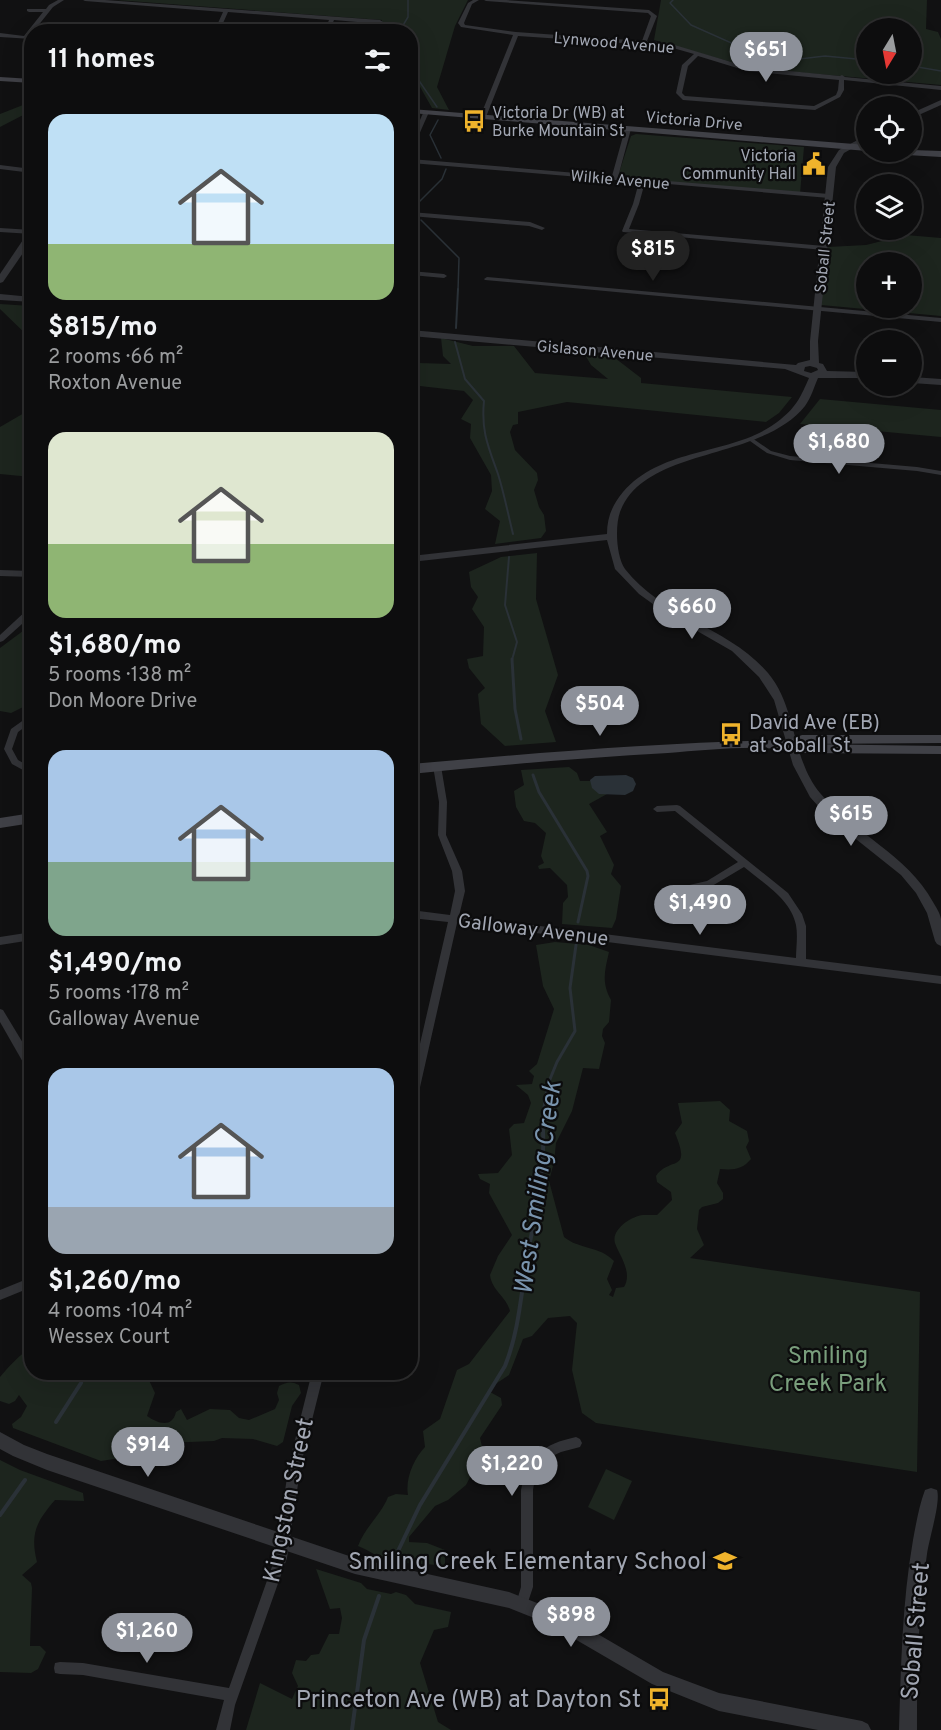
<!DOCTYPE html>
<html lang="en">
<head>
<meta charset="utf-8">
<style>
	:root { --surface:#0d0d0e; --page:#1b1b1c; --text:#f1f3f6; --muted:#9a9c9e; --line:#2d2d2e; --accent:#8c9099 }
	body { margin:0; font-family:Overpass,sans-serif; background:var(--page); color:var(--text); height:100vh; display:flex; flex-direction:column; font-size:22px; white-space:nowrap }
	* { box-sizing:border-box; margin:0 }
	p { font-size:20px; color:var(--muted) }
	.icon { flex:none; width:33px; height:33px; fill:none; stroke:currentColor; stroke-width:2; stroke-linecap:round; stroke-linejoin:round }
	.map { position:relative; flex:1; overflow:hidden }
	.panel { position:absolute; left:24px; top:24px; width:394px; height:1356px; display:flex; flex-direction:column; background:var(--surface); border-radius:24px; box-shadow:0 6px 24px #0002,0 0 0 2px var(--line) }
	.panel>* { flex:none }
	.needle { width:39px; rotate:190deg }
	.tools { position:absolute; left:856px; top:18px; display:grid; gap:12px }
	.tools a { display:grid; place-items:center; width:66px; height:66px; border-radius:50%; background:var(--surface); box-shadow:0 6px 24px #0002,0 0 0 2px var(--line); font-size:30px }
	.price { position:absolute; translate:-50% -51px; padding:0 14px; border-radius:21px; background:var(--accent); color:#fff; font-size:20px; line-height:39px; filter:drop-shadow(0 2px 3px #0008) }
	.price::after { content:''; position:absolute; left:50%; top:36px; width:18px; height:14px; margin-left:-9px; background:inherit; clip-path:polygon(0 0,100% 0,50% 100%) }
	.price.active { background:#222; color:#fff }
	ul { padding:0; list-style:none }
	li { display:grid; align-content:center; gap:12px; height:318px; padding:0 24px }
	li span { display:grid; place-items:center; height:186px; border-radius:18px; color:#555 }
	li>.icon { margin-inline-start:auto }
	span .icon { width:108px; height:108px; fill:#fffc; stroke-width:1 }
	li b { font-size:26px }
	h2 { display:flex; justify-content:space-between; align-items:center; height:72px; padding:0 24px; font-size:26px }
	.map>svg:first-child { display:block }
	.green { fill:#1d251e; fill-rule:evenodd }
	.water { fill:#2a3137 }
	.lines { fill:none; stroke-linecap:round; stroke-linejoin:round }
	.stream-far3 { stroke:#2a3137; stroke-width:1.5 }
	.stream-far2 { stroke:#2a3137; stroke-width:2 }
	.stream-far1 { stroke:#2a3137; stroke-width:3 }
	.stream { stroke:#2a3137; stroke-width:4 }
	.minor { fill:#323337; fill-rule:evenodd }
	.tertiary { fill:#323337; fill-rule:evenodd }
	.secondary { fill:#404147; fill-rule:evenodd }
	.labels { text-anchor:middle; stroke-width:4.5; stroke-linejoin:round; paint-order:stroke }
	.far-street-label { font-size:16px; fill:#a2a7b3; stroke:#0c0c0d }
	.far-poi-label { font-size:16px; fill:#a2a7b3; stroke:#0c0c0d; text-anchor:start }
	.poi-label { font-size:20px; fill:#a2a7b3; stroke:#0c0c0d; text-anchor:start }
	.street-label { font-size:20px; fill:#a2a7b3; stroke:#0c0c0d }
	.near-park-label { font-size:24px; fill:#799e7c; stroke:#0c0c0d }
	.near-street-label { font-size:24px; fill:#a2a7b3; stroke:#0c0c0d }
	.near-poi-label { font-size:24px; fill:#a2a7b3; stroke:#0c0c0d; text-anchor:end }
	.near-water-label { font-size:26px; font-style:italic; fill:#7994ae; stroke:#0c0c0d }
</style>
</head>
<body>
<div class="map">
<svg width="941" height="1730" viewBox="0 0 941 1730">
	<rect width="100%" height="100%" fill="#111112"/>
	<g class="green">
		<polygon points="116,0 468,0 455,26 437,87 449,110 432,108 415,78 411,77 411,32 377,31 382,20"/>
		<path d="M 661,0 L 927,0 L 926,29 L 938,32 L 941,39 L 941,85 L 752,68 L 654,40 ZM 867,28 L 912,28 L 912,74 L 867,74 Z"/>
		<polygon points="31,104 31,111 0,127 0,114 23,105"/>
		<polygon points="636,134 804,147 800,194 617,179 631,136"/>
		<path d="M 906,235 L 941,238 L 941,316 L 821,305 L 828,247 L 866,245 ZM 867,262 L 912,262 L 912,308 L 867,308 Z"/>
		<polygon points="0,304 31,306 31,345 24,345 29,337 0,309"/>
		<polygon points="441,338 473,346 514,346 535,373 608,379 591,365 584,353 615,358 641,378 641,383 792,397 779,413 766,422 567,402 518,412 518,424 513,425 510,432 515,450 537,473 538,480 534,490 539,507 544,515 546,531 541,538 495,544 500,521 485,509 492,491 491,475 470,438 471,424 461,419 473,400 464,391 411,385 411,367 419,363 451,364 443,356"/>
		<polygon points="820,399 941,410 941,437 800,424"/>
		<polygon points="31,409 31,477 0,474 0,427"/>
		<polygon points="537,553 536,599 558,675 545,711 556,742 505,746 481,724 478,694 485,688 469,668 467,659 483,656 484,627 472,609 478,597 471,587 469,572 501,557"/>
		<polygon points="31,625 31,703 11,713 0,711 0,648"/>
		<polygon points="569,767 577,773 580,781 592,781 607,794 589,804 607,832 600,836 614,865 611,874 621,886 616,919 612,928 562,924 563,903 568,897 567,885 550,868 539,869 538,866 544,863 541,856 546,833 535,823 524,821 516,807 514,791 524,785 521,770"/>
		<path d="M 555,942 L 589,945 L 609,952 C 605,970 601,982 611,1000 L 609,1022 L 603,1029 L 602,1036 L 605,1043 L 599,1069 L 583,1068 L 572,1111 L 556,1143 L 554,1162 L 549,1181 L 564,1237 C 578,1249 600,1246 614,1261 L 607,1279 L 612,1290 L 609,1295 L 613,1297 L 616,1288 L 624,1287 C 633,1272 619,1255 615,1243 C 611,1229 632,1216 643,1215 C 648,1215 653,1215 657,1215 L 672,1200 L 671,1192 L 657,1182 L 656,1176 C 670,1156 692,1174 675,1133 L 682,1123 L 678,1103 L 720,1101 L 730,1110 L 729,1121 L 747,1131 L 749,1141 L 746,1147 L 751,1159 C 742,1170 733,1170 720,1169 L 717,1183 L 723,1193 L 723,1199 L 718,1203 L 702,1207 L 699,1210 L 697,1229 L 704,1245 L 690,1258 L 920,1292 L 917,1472 L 596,1423 L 582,1413 L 572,1370 L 577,1323 L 570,1316 L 548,1318 L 532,1336 L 523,1339 L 509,1375 L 491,1387 L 490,1392 L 501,1398 L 502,1405 L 480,1438 L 485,1459 L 476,1466 L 466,1485 L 448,1500 L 435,1506 L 409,1537 L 409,1542 L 427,1543 L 445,1550 L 445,1566 C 426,1563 407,1565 388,1560 C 377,1557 369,1550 358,1546 C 365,1527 381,1515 388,1497 L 396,1494 L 408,1495 C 405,1479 414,1458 425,1447 L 423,1431 L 440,1419 L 457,1370 L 469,1364 L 510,1311 C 506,1296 492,1291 490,1275 L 498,1256 L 512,1235 L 489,1193 L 490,1184 L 480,1179 L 478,1174 L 498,1173 L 512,1155 L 509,1129 L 514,1124 L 524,1123 L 531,1103 L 528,1095 L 516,1085 L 532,1084 L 534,1076 L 529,1071 L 537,1064 L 554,1009 L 543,986 L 536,945 Z"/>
		<path d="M 31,1347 L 32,1372 L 154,1373 L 147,1376 L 155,1393 L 147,1416 C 157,1423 172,1429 176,1412 L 181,1409 L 187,1420 L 210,1409 L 230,1410 L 239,1418 L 249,1420 L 275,1409 L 279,1400 L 277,1393 L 279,1386 C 287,1382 291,1381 299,1385 L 301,1393 L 292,1406 L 283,1442 L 277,1446 L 253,1439 L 222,1438 L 214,1441 L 165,1443 L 146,1454 L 101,1461 L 13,1428 L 12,1424 L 21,1417 L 27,1406 L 19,1395 L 15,1401 L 9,1404 L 0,1401 L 0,1377 C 9,1366 20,1355 31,1347 Z"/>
		<path d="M 0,1460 L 20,1470 L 83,1493 L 84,1501 L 55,1500 C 36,1522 30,1534 37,1562 L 22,1575 L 31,1583 L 32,1588 L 30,1646 L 40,1646 L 46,1652 L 38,1669 L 31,1673 L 0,1672 Z"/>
		<polygon points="606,1469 632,1481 614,1520 588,1507"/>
		<polygon points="316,1569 361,1583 367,1589 391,1594 396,1592 406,1595 415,1604 451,1612 448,1627 434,1630 420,1663 438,1722 451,1730 246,1730 260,1683 292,1699 298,1686 292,1673 296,1660 306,1661 311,1655 319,1654 329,1634 339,1634 342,1618 340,1608 330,1609"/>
	</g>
	<polygon class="water" points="626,775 633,778 636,784 633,791 625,795 599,794 592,788 590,780 595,776"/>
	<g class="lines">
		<g class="stream-far3">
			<polyline points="673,0 670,3 691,25 774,62 825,56 867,60"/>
			<polyline points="399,32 408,17 408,0"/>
			<polyline points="912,66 941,71"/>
			<polyline points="411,69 437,107"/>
			<polyline points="438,120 430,135 441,158"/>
			<polyline points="415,210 415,206 442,179 446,169"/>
			<polyline points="421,220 459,258 458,291"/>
		</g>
		<g class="stream-far2">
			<polyline points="456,328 458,289"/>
			<path d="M 455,342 L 465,379 L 484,401 C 481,431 488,446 498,474 C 504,493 508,514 513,534"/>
			<polyline points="509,557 505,605 517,642 512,660"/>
		</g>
		<g class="stream-far1">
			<polyline points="512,659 515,709 521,739"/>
			<polyline points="533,775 539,792 587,871 588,876 578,922"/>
			<polyline points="543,1131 544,1107 548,1084 557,1062 575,1031 570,988 576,945"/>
		</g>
		<g class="stream">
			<polyline points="56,1422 81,1383 83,1372"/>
			<polyline points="0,1515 25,1480"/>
			<path d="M 398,1551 L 420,1505 L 505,1366 C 519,1331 521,1294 527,1258 C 535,1214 545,1174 543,1130"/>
			<polyline points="352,1730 364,1640 379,1596"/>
		</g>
		<g class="minor">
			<polygon points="58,0 64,0 53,7 33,32 32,32 29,36 32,36 32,39 0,37 0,33 24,36 43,12 29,12 27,11 27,9 46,9 49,5"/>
			<polygon points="83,0 105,0 380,20 383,22 380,24 334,20 329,32 324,32 329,20 228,12 219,32 214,32 223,12 85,1"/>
			<path d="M 473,0 L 479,0 L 472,4 L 464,23 L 465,25 L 516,32 L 642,41 L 651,16 L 648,13 L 486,1 L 484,0 L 506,0 L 649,10 L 657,16 L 647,41 L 668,43 L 748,67 L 840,76 L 842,75 L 845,77 L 941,86 L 941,90 L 844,80 L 844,90 L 840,97 L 815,110 L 683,100 L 676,93 L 682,65 L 694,54 L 666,46 L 518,36 L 486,117 L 483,119 L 480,117 L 513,35 L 461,27 L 458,23 L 468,3 ZM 698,56 L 747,71 L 839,80 L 838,90 L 836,95 L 814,106 L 685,96 L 682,93 L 688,66 Z"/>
			<polygon points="424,111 429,112 414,146 411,148 411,140"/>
			<polygon points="628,127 631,129 618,177 829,194 832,196 829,198 645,182 639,204 629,229 824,246 827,248 824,250 623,232 622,231 633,204 639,182 411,163 411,159 612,176 625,129"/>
			<polygon points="0,165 32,169 32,173 0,169"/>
			<polygon points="411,212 530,222 545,228 542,230 529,226 411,216"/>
			<polygon points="0,228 32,230 32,234 0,232"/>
			<polygon points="411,271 444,274 447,276 444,278 411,275"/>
			<polygon points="487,277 941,318 941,322 485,280 484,279"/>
			<polygon points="752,438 771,451 790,456 917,467 941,471 941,475 917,471 790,460 767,453 750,441 748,440"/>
			<polygon points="29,608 32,608 32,615 3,641 0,642 0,635"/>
			<polygon points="32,714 32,722 18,732 12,749 18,760 32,768 32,775 12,764 4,749 11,729"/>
			<path d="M 437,763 L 441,766 L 447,802 L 446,835 L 462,871 L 465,891 L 459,916 L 796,958 C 796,948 798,936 796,925 C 791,899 763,883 744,867 L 712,886 L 688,891 L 685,890 L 683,888 L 685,886 L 707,881 L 738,862 L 675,811 L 657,812 L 653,809 L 657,806 L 677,805 L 680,806 L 788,893 L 802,914 L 806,926 L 806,959 L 941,976 L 941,984 L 457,923 L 416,1105 L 415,1108 L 411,1109 L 411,1083 L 448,922 L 411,918 L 411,910 L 450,915 L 455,891 L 452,871 L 438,835 L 439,802 L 433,766 Z"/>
			<polygon points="32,932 32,940 0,945 0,937"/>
			<polygon points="0,1009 3,1010 32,1058 32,1072 28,1071 0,1022"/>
			<polygon points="32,1277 32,1287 0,1300 0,1290"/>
			<polygon points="312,1372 324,1372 301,1464 287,1558 235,1705 230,1730 216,1730 224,1700 83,1675 60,1674 55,1673 54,1668 55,1663 60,1662 83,1663 229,1688 275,1558 289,1464"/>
			<path d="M 576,1437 L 580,1439 L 582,1443 L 580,1447 C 574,1449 567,1450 561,1452 C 543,1459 536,1473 533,1490 L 533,1587 L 526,1608 L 522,1610 L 518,1608 L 516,1604 L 521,1587 L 521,1490 C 528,1456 543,1444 576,1437 Z"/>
		</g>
		<g class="tertiary">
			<polygon points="941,100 941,105 912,118 912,113"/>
			<path d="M 867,135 L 867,140 L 844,153 L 836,167 L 818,341 L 819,363 L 823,364 L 827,371 L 867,372 L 867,378 L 818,378 C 814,387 811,398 805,406 C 760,462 645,446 620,512 C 615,526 616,556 625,569 C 662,617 729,627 768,673 C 797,707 791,758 820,793 C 854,834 907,854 933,902 C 936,907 940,913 941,919 C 941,927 941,937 941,946 L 937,944 L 935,941 L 927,913 L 916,893 L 901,875 L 827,816 L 810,797 L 793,765 L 774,700 L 759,677 L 732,651 L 664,612 L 639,594 L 615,569 L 607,540 L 411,562 L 411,556 L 607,534 C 607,518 612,505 623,492 C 665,444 735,457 781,419 C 797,406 801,396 809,378 L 785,369 L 411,336 L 411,330 L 796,365 L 798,363 L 810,360 L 810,341 L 828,167 L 839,150 ZM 810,366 L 817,368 L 818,370 L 811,373 L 804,371 L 805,367 Z"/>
			<polygon points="29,231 32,231 32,240 3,282 0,283 0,274"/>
			<polygon points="0,294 32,297 32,302 0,300"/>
			<polygon points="912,377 941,379 941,385 912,383"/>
			<polygon points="0,570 32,571 32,577 0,576"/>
			<polygon points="0,1432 24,1445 47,1454 355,1558 509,1592 560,1612 663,1672 719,1693 862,1721 868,1724 871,1730 818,1730 719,1711 652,1684 549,1624 509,1608 355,1574 47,1470 13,1456 0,1449"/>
			<path d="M 931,1488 L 937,1490 C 941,1502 929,1539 927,1554 C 918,1612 917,1671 917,1730 L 899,1730 C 901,1667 902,1603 913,1540 C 916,1524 919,1506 925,1490 Z"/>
		</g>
		<g class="secondary">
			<polygon points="0,77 32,79 32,83 0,81"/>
			<polygon points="411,109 867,145 867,151 411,113"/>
			<polygon points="912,150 941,151 941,157 907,155 903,152 912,152"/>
			<path d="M 802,735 L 941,735 L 941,743 L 803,744 L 941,746 L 941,754 L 805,753 C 767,743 708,750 668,753 C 582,758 497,765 411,774 L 411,764 C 537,753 663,742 789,740 Z"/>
			<polygon points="32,813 32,823 0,828 0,818"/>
		</g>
	</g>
	<defs>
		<g id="bus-bare" transform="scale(1.8)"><path d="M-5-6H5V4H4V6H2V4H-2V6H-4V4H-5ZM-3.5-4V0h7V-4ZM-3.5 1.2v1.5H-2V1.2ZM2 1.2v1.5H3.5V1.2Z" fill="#efb32c" stroke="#0c0c0d" stroke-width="2.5" paint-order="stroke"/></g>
		<g id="civic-bare" transform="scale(1.8)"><path d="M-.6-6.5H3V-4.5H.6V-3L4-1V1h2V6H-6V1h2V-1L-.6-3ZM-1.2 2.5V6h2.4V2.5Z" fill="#efb32c" stroke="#0c0c0d" stroke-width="2.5" paint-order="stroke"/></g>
		<g id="school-bare" transform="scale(1.8)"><path d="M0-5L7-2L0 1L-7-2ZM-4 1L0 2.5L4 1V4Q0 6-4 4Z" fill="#efb32c" stroke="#0c0c0d" stroke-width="2.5" paint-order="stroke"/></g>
	</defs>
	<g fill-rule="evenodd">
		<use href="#bus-bare" x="474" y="121"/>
		<use href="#civic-bare" x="814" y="164"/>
		<use href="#bus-bare" x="731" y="734"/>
		<use href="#school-bare" x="725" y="1561"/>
		<use href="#bus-bare" x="659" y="1699"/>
	</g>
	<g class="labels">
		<g class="far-street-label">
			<text transform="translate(614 42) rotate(5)" y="6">Lynwood Avenue</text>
			<text transform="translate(694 120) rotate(5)" y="6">Victoria Drive</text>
			<text transform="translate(620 179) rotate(5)" y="6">Wilkie Avenue</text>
			<text transform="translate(824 247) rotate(-84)" y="6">Soball Street</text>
			<text transform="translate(595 350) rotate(5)" y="6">Gislason Avenue</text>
		</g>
		<g class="far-poi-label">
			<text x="492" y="118">Victoria Dr (WB) at<tspan x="492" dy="18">Burke Mountain St</tspan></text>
			<text x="796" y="161" text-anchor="end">Victoria<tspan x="796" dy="18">Community Hall</tspan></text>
		</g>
		<g class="poi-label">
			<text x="749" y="729">David Ave (EB)<tspan x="749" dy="23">at Soball St</tspan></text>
		</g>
		<g class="street-label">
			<text transform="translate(533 929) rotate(7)" y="7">Galloway Avenue</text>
		</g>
		<g class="near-park-label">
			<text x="828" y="1363">Smiling<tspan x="828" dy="28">Creek Park</tspan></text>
		</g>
		<g class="near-street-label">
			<text transform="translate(288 1500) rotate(-78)" y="8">Kingston Street</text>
			<text transform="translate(915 1631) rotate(-85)" y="8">Soball Street</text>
		</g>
		<g class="near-poi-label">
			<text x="707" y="1569">Smiling Creek Elementary School</text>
			<text x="641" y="1707">Princeton Ave (WB) at Dayton St</text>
		</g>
		<g class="near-water-label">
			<text transform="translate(537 1188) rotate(-82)" y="9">West Smiling Creek</text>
		</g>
	</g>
</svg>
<div class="tools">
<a><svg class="needle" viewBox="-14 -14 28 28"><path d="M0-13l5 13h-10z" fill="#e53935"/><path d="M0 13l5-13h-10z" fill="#9a9c9e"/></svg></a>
<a><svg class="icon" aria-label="locate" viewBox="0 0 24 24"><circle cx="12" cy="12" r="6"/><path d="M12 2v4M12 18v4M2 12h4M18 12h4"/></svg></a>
<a><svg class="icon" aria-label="layers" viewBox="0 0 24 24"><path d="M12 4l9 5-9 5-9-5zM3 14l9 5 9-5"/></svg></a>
<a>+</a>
<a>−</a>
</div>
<b class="price" style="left:766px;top:83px">$651</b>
<b class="price active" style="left:653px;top:282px">$815</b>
<b class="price" style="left:839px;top:475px">$1,680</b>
<b class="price" style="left:692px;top:640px">$660</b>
<b class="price" style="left:600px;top:737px">$504</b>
<b class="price" style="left:851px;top:847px">$615</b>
<b class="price" style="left:700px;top:936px">$1,490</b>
<b class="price" style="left:148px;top:1478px">$914</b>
<b class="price" style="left:512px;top:1497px">$1,220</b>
<b class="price" style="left:571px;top:1648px">$898</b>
<b class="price" style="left:147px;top:1664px">$1,260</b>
<section class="panel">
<h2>11 homes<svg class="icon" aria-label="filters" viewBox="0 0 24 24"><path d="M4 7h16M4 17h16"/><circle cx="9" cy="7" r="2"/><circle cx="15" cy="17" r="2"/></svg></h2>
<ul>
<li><span style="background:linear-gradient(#bfe0f5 70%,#8fb573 0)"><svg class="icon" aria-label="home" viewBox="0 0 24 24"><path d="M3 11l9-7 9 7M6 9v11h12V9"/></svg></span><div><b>$815/mo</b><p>2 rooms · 66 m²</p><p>Roxton Avenue</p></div></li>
<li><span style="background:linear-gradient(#dfe7d0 60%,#8fb573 0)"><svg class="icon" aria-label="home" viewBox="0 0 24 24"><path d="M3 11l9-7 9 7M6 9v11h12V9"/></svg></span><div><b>$1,680/mo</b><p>5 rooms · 138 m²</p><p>Don Moore Drive</p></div></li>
<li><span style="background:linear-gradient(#a9c7e8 60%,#7fa58c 0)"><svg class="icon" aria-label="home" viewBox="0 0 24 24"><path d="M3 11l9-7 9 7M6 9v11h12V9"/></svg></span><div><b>$1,490/mo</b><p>5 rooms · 178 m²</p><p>Galloway Avenue</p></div></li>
<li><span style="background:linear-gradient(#a9c7e8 75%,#9aa5b1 0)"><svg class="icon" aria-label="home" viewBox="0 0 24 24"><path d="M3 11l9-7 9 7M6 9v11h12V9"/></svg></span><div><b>$1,260/mo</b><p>4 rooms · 104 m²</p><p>Wessex Court</p></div></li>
</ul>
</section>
</div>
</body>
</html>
